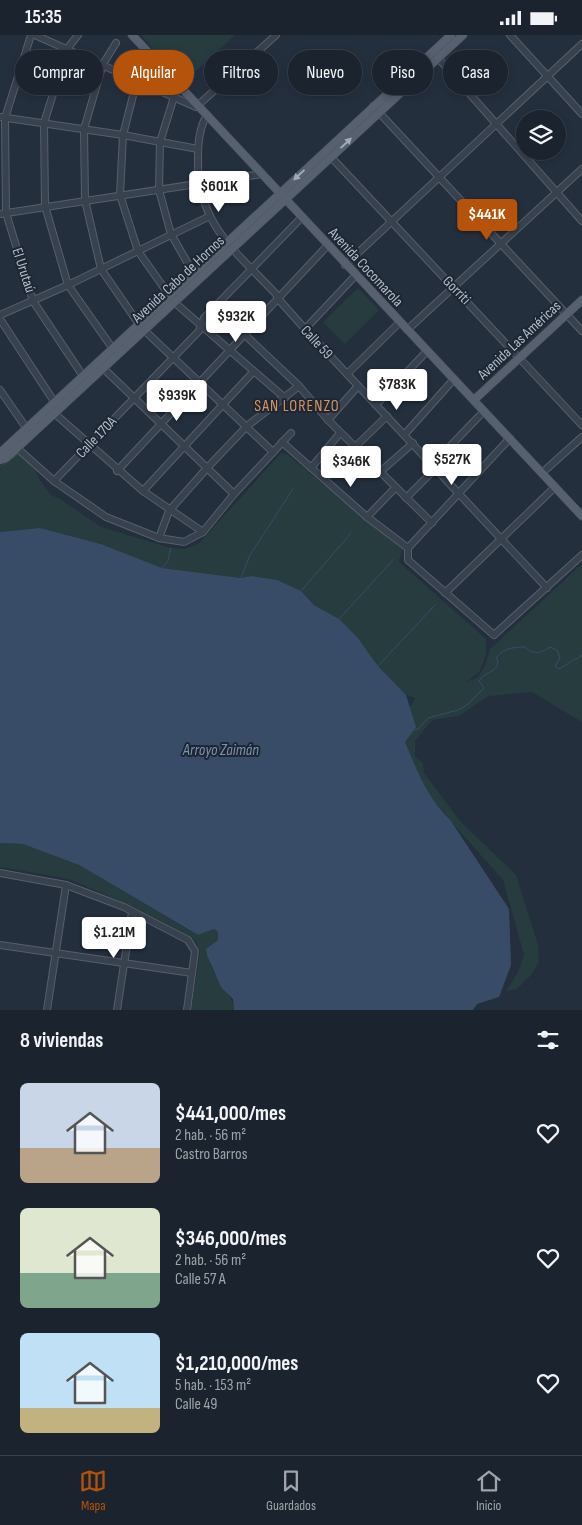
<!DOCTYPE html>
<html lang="es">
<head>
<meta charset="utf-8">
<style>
	:root { --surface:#1b232e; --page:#242b36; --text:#f1f3f6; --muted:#a0a4aa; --line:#39404a; --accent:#b45309 }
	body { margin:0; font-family:"Sofia Sans Condensed",sans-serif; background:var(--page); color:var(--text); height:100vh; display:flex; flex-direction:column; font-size:19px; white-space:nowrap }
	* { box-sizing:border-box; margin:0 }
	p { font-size:16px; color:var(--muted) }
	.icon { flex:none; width:28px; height:28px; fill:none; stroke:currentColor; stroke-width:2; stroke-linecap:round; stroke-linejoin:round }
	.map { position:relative; height:975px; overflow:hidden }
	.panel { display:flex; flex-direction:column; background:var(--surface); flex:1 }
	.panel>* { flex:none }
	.top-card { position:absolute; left:15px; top:15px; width:552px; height:45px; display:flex; gap:10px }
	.controls { position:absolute; left:516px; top:75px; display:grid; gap:10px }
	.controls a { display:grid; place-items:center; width:50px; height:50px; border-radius:50%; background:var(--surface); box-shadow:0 2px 8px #0003,0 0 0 1px var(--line); font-size:25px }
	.price { position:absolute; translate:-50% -42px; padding:0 11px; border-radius:5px; background:#fff; color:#222; font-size:16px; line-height:32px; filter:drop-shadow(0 1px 2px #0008) }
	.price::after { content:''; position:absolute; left:50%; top:30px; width:15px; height:11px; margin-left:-8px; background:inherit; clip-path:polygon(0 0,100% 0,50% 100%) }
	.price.on { background:var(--accent); color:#fff }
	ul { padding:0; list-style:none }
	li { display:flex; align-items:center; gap:15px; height:125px; padding:0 20px }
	li span { display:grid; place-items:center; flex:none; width:140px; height:100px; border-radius:8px; color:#555 }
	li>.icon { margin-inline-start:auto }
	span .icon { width:60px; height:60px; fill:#fffc; stroke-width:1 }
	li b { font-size:21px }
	h2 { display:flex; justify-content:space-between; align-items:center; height:60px; padding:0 20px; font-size:21px }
	.pill { padding:0 18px; border-radius:22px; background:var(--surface); box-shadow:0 2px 8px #0003,0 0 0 1px var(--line); font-size:18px; line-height:45px }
	.pill.on { background:var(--accent); color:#fff }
	.status { display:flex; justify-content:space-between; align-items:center; height:35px; padding:0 25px; background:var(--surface); direction:ltr }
	.status svg { height:14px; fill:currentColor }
	.tab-bar { display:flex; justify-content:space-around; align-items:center; height:70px; border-top:1px solid var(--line); background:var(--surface); font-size:14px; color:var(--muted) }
	.tab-bar a { display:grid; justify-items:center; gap:2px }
	.tab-bar .on { color:var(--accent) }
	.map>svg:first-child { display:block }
	.green { fill:#263c3f }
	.water { fill:#394c67 }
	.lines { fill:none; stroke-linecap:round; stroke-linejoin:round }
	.stream { stroke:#394c67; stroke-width:1 }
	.minor-casing { stroke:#565f6c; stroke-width:8 }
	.major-casing { stroke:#414a57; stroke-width:9 }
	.minor { stroke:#38414e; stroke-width:6 }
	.major { stroke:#56606e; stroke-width:8 }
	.oneway { fill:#a1aab7 }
	.labels { text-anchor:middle; stroke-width:4; stroke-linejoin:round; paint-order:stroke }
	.street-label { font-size:15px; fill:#b4bcc9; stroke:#1d2633 }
	.neighbourhood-label { font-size:16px; letter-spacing:1px; fill:#d59563; stroke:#1d2633 }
	.water-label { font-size:16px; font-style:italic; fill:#7c92b1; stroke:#1d2633 }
</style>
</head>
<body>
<div class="status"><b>15:35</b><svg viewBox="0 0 49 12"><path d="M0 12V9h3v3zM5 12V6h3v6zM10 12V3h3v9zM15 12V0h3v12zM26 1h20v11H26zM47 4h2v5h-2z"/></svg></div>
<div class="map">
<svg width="582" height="975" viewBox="0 0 582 975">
	<rect width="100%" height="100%" fill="#242f3e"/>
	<g class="green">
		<polygon points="141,0 235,0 184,47"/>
		<polygon points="145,27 177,59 176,61 137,41"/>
		<polygon points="358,253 379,275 345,309 323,287"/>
		<polygon points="17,417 35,431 39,444 51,460 60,464 101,492 171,513 185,514 198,509 205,502 281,418 288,420 402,514 399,527 486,604 486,621 479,637 466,647 478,642 485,630 490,614 582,529 582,687 532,657 488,661 459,681 432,685 415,706 415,722 423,728 424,738 460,786 516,840 538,910 539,927 531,940 517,954 506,956 518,937 524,920 503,845 407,737 403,685 415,663 406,660 378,631 358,603 339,584 314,570 301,556 251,541 241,543 162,533 101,509 40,493 0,497 0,434"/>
		<path d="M 0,808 L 23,809 L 79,830 L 197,900 L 214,894 L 218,897 L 218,905 C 193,930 232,950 234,975 L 191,975 L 200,916 L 196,906 L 189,901 L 134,872 L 69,844 L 0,832 Z"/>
	</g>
	<path class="water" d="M 40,493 L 101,509 L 162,533 L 241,543 L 251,541 L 277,545 L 301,556 L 314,570 L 339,584 L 358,603 L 378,631 L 406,660 L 416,692 L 405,707 C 417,736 428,764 451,786 L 509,874 L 511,930 L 499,962 L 477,969 L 473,975 L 234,975 L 233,964 L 221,952 L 207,920 L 206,914 L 218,905 L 218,897 L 214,894 L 198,900 L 79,830 L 23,809 L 0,808 L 0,497 Z"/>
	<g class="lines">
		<g class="stream">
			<polyline points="0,432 17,420"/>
			<polyline points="162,533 168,526 171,513"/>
			<polyline points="241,543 250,520 293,454"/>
			<polyline points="301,556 351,498"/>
			<polyline points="339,584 394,524"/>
			<polyline points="378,631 435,570"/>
			<path d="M 414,695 L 418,694 L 428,683 L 458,675 L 468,669 L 484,653 L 479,646 C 485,636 497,639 498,626 L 496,623 C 502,614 513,612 524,612 C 535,620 539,619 550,612 L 557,615 L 560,623 L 555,631 L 559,634 L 582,620"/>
		</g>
		<g class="minor-casing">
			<g id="minor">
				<polyline points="31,0 5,83 6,178 33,266 83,341"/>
				<polyline points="35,0 196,72 276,0"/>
				<polyline points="78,0 67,14 44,88 45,171 68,250 113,314 112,317"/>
				<polyline points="510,0 582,79"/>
				<polyline points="116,8 103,29 84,94 85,165 101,234 136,285"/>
				<polyline points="438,23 582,186"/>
				<polyline points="137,45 123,100 120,160 138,216 174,267 285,363"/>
				<polyline points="174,62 160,107 159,155 171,199 191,234"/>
				<polyline points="373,71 582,296"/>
				<path d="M 207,80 C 200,91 198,109 198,122 C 196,187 234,215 275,258 L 280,266 L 305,294 L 547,553"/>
				<polyline points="0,82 123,100 198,114"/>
				<polyline points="331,122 582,390"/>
				<polyline points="0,179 262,139"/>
				<polyline points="345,230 582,9"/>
				<polyline points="0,280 68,250 208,182"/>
				<polyline points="0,284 57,371"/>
				<polyline points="305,294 355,241"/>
				<polyline points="144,295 273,417"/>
				<polyline points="407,295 582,134"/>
				<polyline points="243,298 299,351 328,385 432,488"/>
				<polyline points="103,333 234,459"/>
				<polyline points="347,339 400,287"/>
				<polyline points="0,355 27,394"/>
				<polyline points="376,370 427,316"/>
				<polyline points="54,378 143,456 203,497"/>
				<polyline points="328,385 358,351"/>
				<polyline points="405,399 454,344"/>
				<polyline points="282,407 367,482 408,513"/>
				<polyline points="355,412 387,381"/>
				<polyline points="17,413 54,446 106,482 159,503 184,507 203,497 234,459 291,398"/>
				<polyline points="433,429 484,376"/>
				<polyline points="311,433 340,398"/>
				<polyline points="117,436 327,211"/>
				<polyline points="380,437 413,408"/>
				<polyline points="542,438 582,402"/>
				<polyline points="54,446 199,296 204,283 301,183"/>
				<polyline points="143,456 253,337"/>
				<polyline points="406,463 436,433"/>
				<polyline points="367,482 395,453"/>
				<polyline points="159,503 169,476 208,432 247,391 299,351"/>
				<polyline points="408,513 408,525 494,600 582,520"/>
				<polyline points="408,513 510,403"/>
				<polyline points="445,558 555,452"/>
				<polyline points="0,838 66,850 124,872 188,905 195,916 187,975"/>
				<polyline points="0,910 192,938"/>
				<polyline points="47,975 66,850"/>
				<polyline points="117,975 132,877"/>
			</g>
		</g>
		<g class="major-casing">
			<g id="major">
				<polyline points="132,0 582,481"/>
				<polyline points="474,365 582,265"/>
				<polyline points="0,418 451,0"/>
				<polyline points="0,425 6,423 17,413 463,0"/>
			</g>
		</g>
		<use href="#minor" class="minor"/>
		<use href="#major" class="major"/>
	</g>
	<defs><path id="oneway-solid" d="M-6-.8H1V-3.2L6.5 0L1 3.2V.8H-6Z" transform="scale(1.25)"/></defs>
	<g class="oneway">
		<use href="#oneway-solid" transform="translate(346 108) rotate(-43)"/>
		<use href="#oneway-solid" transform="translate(299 140) rotate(137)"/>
	</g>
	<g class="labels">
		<g class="street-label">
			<text transform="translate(366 232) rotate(47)" y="5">Avenida Cocomarola</text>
			<text transform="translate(24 235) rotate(72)" y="5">El Urutaú</text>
			<text transform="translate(178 244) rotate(-43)" y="5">Avenida Cabo de Hornos</text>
			<text transform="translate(457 255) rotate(46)" y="5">Gorriti</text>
			<text transform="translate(519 305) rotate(-43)" y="5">Avenida Las Américas</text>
			<text transform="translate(317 307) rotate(47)" y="5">Calle 59</text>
			<text transform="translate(96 402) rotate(-46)" y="5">Calle 170A</text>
		</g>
		<g class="neighbourhood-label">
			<text x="297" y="376">SAN LORENZO</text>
		</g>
		<g class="water-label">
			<text x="221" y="720">Arroyo Zaimán</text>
		</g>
	</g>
</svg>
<div class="controls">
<a><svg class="icon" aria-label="layers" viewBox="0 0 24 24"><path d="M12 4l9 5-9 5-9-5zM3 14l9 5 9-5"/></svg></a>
</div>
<b class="price" style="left:219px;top:178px">$601K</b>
<b class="price on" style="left:487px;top:206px">$441K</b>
<b class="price" style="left:236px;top:308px">$932K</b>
<b class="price" style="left:397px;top:376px">$783K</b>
<b class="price" style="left:177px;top:387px">$939K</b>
<b class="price" style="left:452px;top:451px">$527K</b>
<b class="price" style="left:351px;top:453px">$346K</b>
<b class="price" style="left:114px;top:924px">$1.21M</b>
<div class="top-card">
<a class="pill">Comprar</a>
<a class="pill on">Alquilar</a>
<a class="pill">Filtros</a>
<a class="pill">Nuevo</a>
<a class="pill">Piso</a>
<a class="pill">Casa</a>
</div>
</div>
<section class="panel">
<h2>8 viviendas<svg class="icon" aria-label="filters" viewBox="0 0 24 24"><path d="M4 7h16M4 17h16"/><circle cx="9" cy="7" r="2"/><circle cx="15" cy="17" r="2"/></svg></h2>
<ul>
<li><span style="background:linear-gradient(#c9d6e8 65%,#b9a48a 0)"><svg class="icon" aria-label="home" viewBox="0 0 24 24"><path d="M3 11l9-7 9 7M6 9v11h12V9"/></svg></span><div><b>$441,000/mes</b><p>2 hab. · 56 m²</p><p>Castro Barros</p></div><svg class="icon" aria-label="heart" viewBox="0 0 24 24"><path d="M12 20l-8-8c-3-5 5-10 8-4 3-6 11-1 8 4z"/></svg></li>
<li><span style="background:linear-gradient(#dfe7d0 65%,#7fa58c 0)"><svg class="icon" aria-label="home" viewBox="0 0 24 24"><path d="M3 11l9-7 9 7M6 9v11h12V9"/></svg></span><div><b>$346,000/mes</b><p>2 hab. · 56 m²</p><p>Calle 57 A</p></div><svg class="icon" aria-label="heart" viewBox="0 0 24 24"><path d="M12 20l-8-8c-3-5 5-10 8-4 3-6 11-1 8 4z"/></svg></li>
<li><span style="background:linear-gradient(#bfe0f5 75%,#c2b280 0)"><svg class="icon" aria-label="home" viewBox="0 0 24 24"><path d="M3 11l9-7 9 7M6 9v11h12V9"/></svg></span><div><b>$1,210,000/mes</b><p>5 hab. · 153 m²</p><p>Calle 49</p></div><svg class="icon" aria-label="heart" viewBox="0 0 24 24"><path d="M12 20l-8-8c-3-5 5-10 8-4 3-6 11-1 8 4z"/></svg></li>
</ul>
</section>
<nav class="tab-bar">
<a class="on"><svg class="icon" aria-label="map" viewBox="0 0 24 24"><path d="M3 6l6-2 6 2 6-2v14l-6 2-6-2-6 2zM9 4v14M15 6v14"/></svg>Mapa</a>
<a><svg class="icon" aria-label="saved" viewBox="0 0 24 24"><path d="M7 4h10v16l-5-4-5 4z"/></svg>Guardados</a>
<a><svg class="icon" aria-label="home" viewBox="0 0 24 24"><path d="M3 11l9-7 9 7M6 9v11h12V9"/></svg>Inicio</a>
</nav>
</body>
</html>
